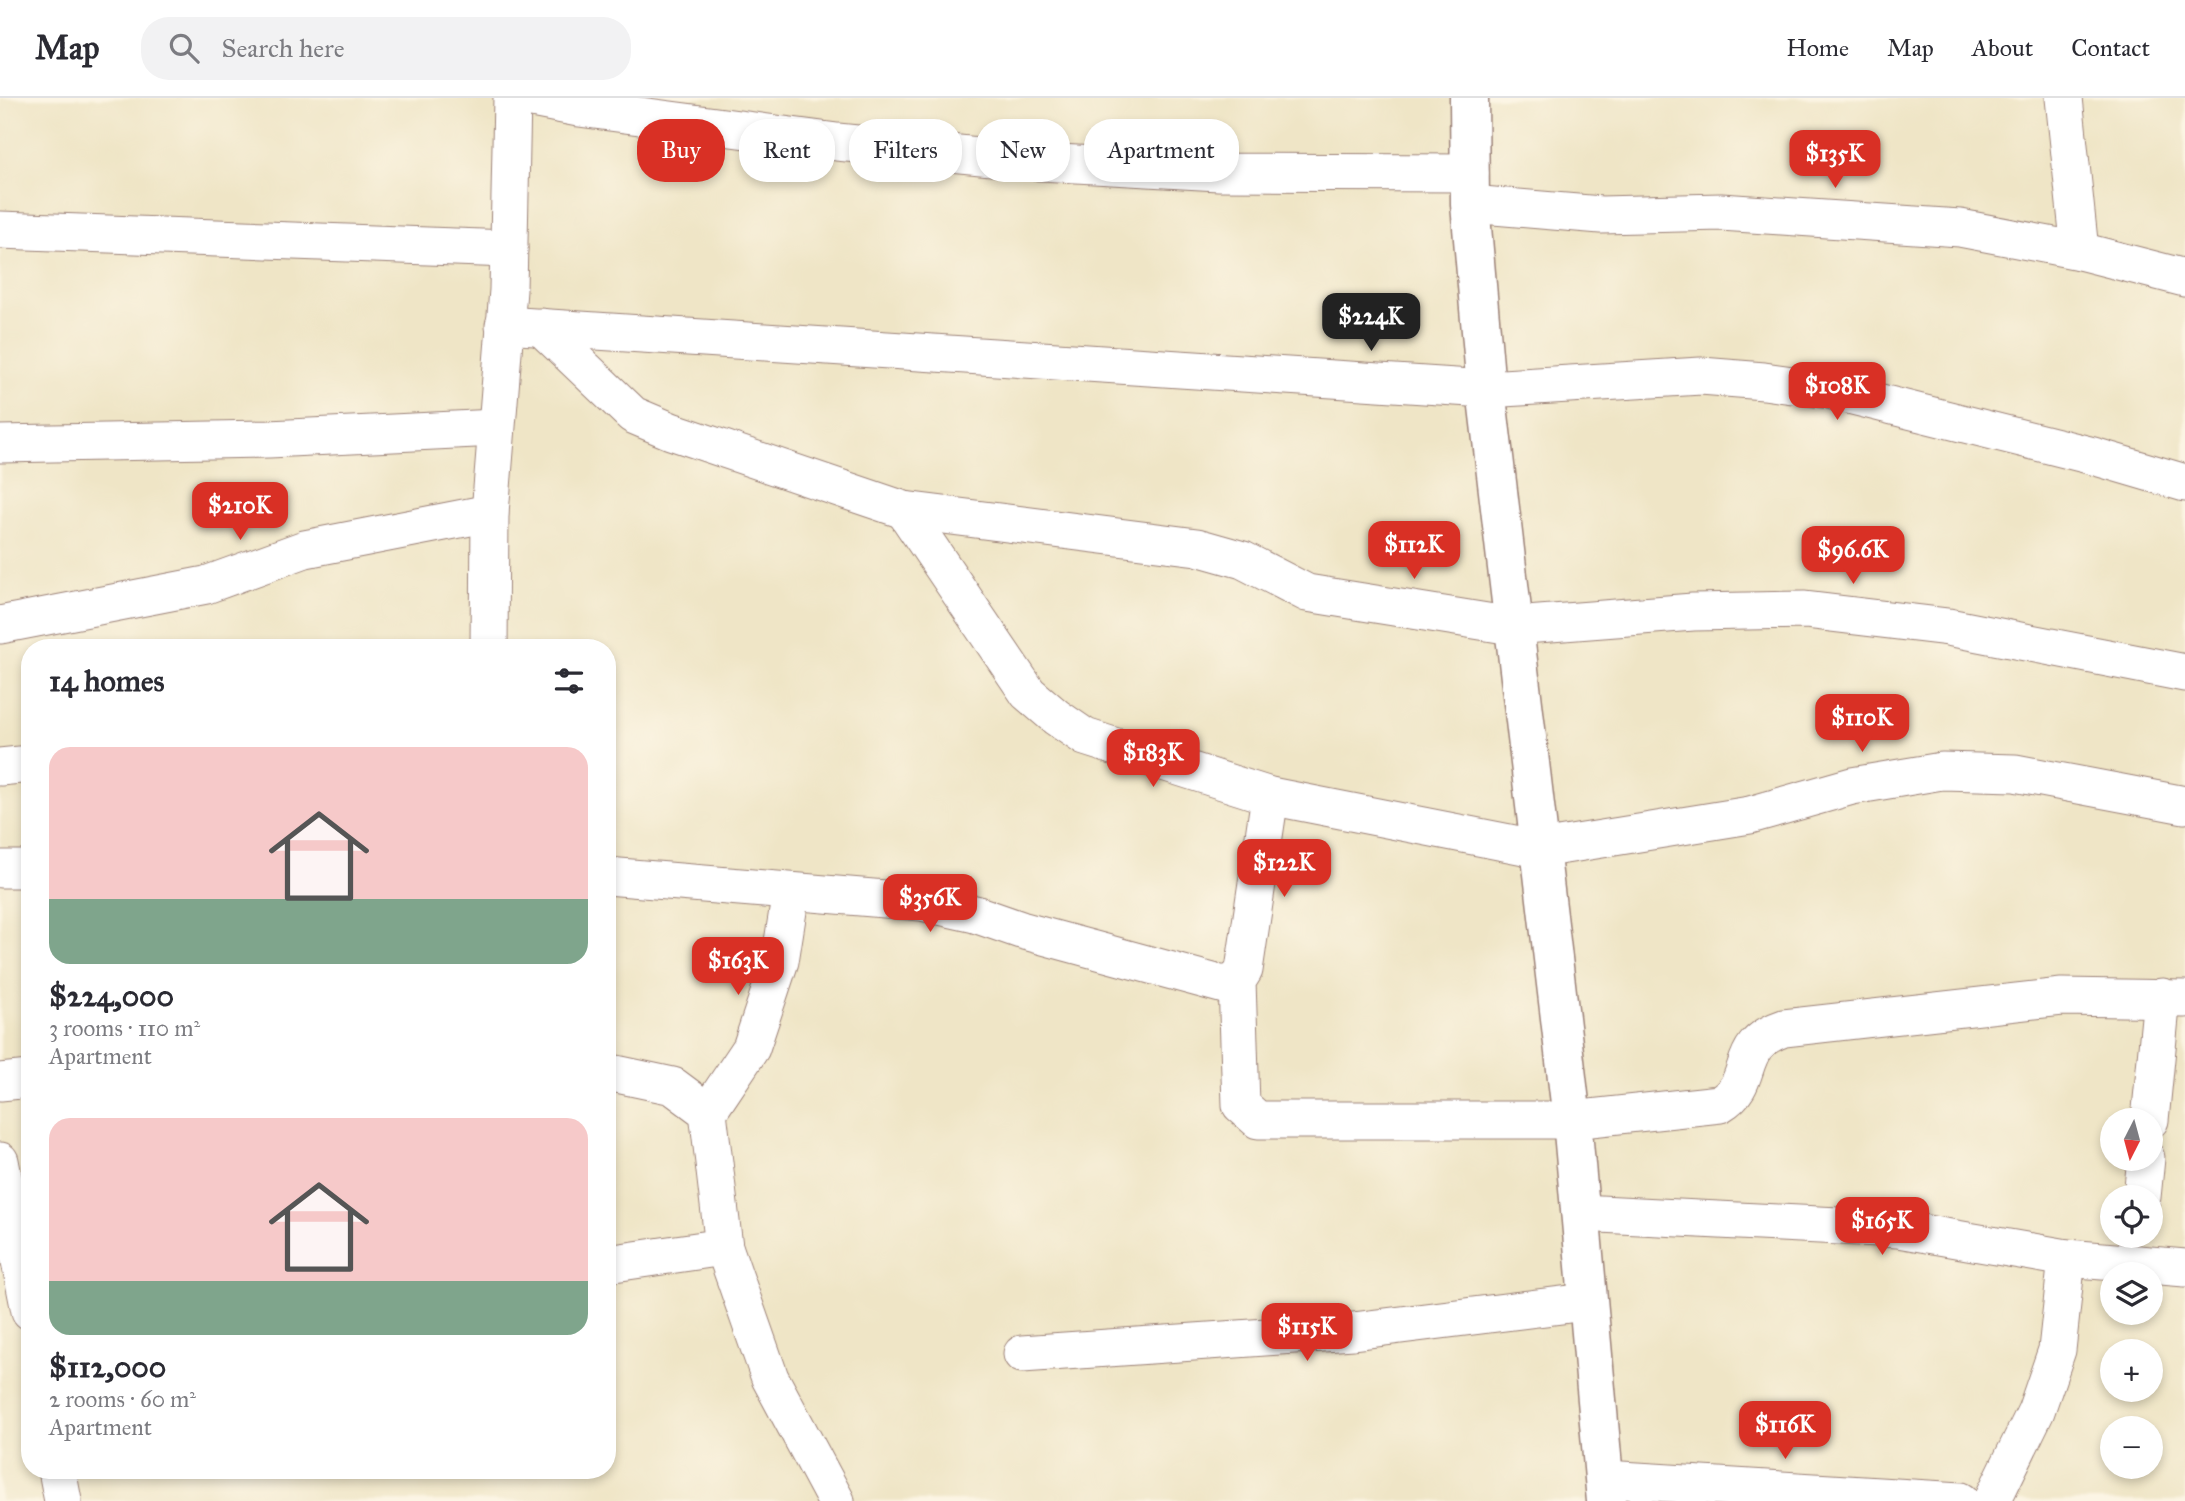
<!DOCTYPE html>
<html lang="en">
<head>
<meta charset="utf-8">
<style>
	:root { --surface:#fff; --page:#f2f2f3; --text:#2b2b33; --muted:#7c7c81; --line:#e1e1e2; --accent:#d93025 }
	body { margin:0; font-family:"IM FELL Great Primer",serif; background:var(--page); color:var(--text); height:100vh; display:flex; flex-direction:column; font-size:26px; white-space:nowrap }
	* { box-sizing:border-box; margin:0 }
	p { font-size:23px; color:var(--muted) }
	.icon { flex:none; width:38px; height:38px; fill:none; stroke:currentColor; stroke-width:2; stroke-linecap:round; stroke-linejoin:round }
	.map { position:relative; flex:1; overflow:hidden }
	.drawer { position:absolute; left:21px; top:541px; width:595px; height:840px; display:flex; flex-direction:column; background:var(--surface); border-radius:28px; box-shadow:0 4px 10px #0003 }
	.drawer>* { flex:none }
	.banner { position:absolute; left:637px; top:21px; width:665px; height:63px; display:flex; gap:14px }
	.needle { width:46px; rotate:186deg }
	.tools { position:absolute; left:2100px; top:1010px; display:grid; gap:14px }
	.tools a { display:grid; place-items:center; width:63px; height:63px; border-radius:50%; background:var(--surface); box-shadow:0 4px 10px #0003; font-size:35px }
	.price { position:absolute; translate:-50% -60px; padding:0 16px; border-radius:14px; background:var(--accent); color:#fff; font-size:23px; line-height:46px; filter:drop-shadow(0 2px 4px #0008) }
	.price::after { content:''; position:absolute; left:50%; top:42px; width:21px; height:16px; margin-left:-10px; background:inherit; clip-path:polygon(0 0,100% 0,50% 100%) }
	.price.active { background:#222; color:#fff }
	ul { padding:0; list-style:none }
	li { display:grid; align-content:center; gap:14px; height:371px; padding:0 28px }
	li span { display:grid; place-items:center; height:217px; border-radius:21px; color:#555 }
	li>.icon { margin-inline-start:auto }
	span .icon { width:126px; height:126px; fill:#fffc; stroke-width:1 }
	li b { font-size:30px }
	h2 { display:flex; justify-content:space-between; align-items:center; height:84px; padding:0 28px; font-size:30px }
	.tag { padding:0 24px; border-radius:28px; background:var(--surface); box-shadow:0 4px 10px #0003; font-size:24px; line-height:63px }
	.tag.active { background:var(--accent); color:#fff }
	header { display:flex; align-items:center; gap:42px; box-sizing:border-box; height:98px; padding:0 35px; background:var(--surface); border-bottom:2px solid var(--line) }
	header strong { font-size:33px }
	nav { display:flex; gap:38px; margin-inline-start:auto; font-size:24px }
	.search { width:490px; height:63px; background:var(--page); display:flex; align-items:center; gap:18px; box-sizing:border-box; padding:0 24px; border-radius:28px; color:var(--muted); font-size:26px }
	.map>svg:first-child { display:block }
	.lines { fill:none; stroke-linecap:round; stroke-linejoin:round }
	.street-casing { stroke:#9c8278; stroke-width:39 }
	.secondary-casing { stroke:#9c8278; stroke-width:41 }
	.street { stroke:#fff; stroke-width:37 }
	.secondary { stroke:#fff; stroke-width:38 }
</style>
</head>
<body>
<header>
<strong>Map</strong>
<div class="search"><svg class="icon" aria-label="search" viewBox="0 0 24 24"><circle cx="10" cy="10" r="6"/><path d="M15 15l6 6"/></svg>Search here</div>
<nav><a>Home</a><a>Map</a><a>About</a><a>Contact</a></nav>
</header>
<div class="map">
<svg width="2185" height="1403" viewBox="0 0 2185 1403">
	<rect width="100%" height="100%" fill="#fcf5e5"/>
	<filter id="ink" filterUnits="userSpaceOnUse"><feTurbulence type="fractalNoise" baseFrequency=".0143" numOctaves="2"/><feDisplacementMap in="SourceGraphic" scale="14" xChannelSelector="R" yChannelSelector="G"/><feConvolveMatrix kernelMatrix="1 2 1 2 8 2 1 2 1" color-interpolation-filters="sRGB"/></filter>
	<filter id="wash" filterUnits="userSpaceOnUse"><feTurbulence type="fractalNoise" baseFrequency=".00686" numOctaves="4" result="noise"/><feDisplacementMap in="SourceGraphic" scale="28" xChannelSelector="R" yChannelSelector="G"/><feGaussianBlur stdDeviation="1.57" result="paint"/><feColorMatrix in="noise" values="0 0 0 0 0 0 0 0 0 0 0 0 0 0 0 0 0 1.4 0 .05"/><feComposite in="paint" operator="in"/></filter>
	<g filter="url(#wash)">
		<rect width="100%" height="100%" fill="#efe5c6"/>
	</g>
	<g filter="url(#ink)">
		<g class="lines">
			<g class="street-casing">
				<g id="street">
					<polyline points="527,0 579,10 837,44 1041,64 1219,74 1470,75"/>
					<polyline points="2064,0 2080,153"/>
					<polyline points="1470,106 1601,117 1721,114 1960,130 2080,153 2185,180"/>
					<polyline points="0,132 509,151"/>
					<polyline points="504,227 1486,291 1701,278 1764,283 1829,292 2093,358 2185,385"/>
					<polyline points="541,229 633,317 671,333 904,412 1197,449 1243,462 1307,495 1512,528 1693,514 1805,512 1948,529 2185,575"/>
					<polyline points="0,346 269,341 496,330"/>
					<polyline points="904,412 1028,595 1056,619 1085,639 1270,698 1540,751 1750,717 1852,688 1942,673 2015,675 2185,707"/>
					<polyline points="0,527 206,487 305,451 490,415"/>
					<polyline points="489,550 490,415 508,192 512,0"/>
					<polyline points="0,669 30,666"/>
					<path d="M 1270,698 L 1244,872 L 1237,883 L 1241,1007 L 1258,1022 L 1572,1022 L 1720,1006 C 1758,983 1731,948 1784,930 L 2062,899 L 2185,901"/>
					<polyline points="0,771 30,771"/>
					<polyline points="607,778 921,804 975,816 1021,832 1224,887 1237,883"/>
					<polyline points="607,974 673,988 708,1014 724,1149 770,1280 836,1403"/>
					<polyline points="0,984 30,981"/>
					<polyline points="708,1014 751,950 780,863 791,794"/>
					<polyline points="2150,1022 2162,899"/>
					<polyline points="0,1063 30,1213"/>
					<polyline points="2142,1099 2146,1060"/>
					<polyline points="1580,1115 1898,1131 2067,1160 2185,1170"/>
					<polyline points="607,1166 724,1149"/>
					<polyline points="1022,1256 1353,1233 1586,1204"/>
					<polyline points="57,1372 63,1403"/>
					<polyline points="1605,1381 1961,1403"/>
					<polyline points="1992,1403 2036,1313 2057,1252 2067,1160"/>
				</g>
			</g>
			<g class="secondary-casing">
				<polyline id="secondary" points="1469,0 1470,106 1486,291 1572,1022 1606,1403"/>
			</g>
			<use href="#street" class="street"/>
			<use href="#secondary" class="secondary"/>
		</g>
	</g>
</svg>
<div class="tools">
<a><svg class="needle" viewBox="-14 -14 28 28"><path d="M0-13l5 13h-10z" fill="#e53935"/><path d="M0 13l5-13h-10z" fill="#7c7c81"/></svg></a>
<a><svg class="icon" aria-label="locate" viewBox="0 0 24 24"><circle cx="12" cy="12" r="6"/><path d="M12 2v4M12 18v4M2 12h4M18 12h4"/></svg></a>
<a><svg class="icon" aria-label="layers" viewBox="0 0 24 24"><path d="M12 4l9 5-9 5-9-5zM3 14l9 5 9-5"/></svg></a>
<a>+</a>
<a>−</a>
</div>
<b class="price" style="left:1835px;top:92px">$135K</b>
<b class="price active" style="left:1371px;top:255px">$224K</b>
<b class="price" style="left:1837px;top:324px">$108K</b>
<b class="price" style="left:240px;top:444px">$210K</b>
<b class="price" style="left:1414px;top:483px">$112K</b>
<b class="price" style="left:1853px;top:488px">$96.6K</b>
<b class="price" style="left:1862px;top:656px">$110K</b>
<b class="price" style="left:1153px;top:691px">$183K</b>
<b class="price" style="left:1284px;top:801px">$122K</b>
<b class="price" style="left:930px;top:836px">$356K</b>
<b class="price" style="left:738px;top:899px">$163K</b>
<b class="price" style="left:1882px;top:1159px">$165K</b>
<b class="price" style="left:1307px;top:1265px">$115K</b>
<b class="price" style="left:1785px;top:1363px">$116K</b>
<div class="banner">
<a class="tag active">Buy</a>
<a class="tag">Rent</a>
<a class="tag">Filters</a>
<a class="tag">New</a>
<a class="tag">Apartment</a>
</div>
<section class="drawer">
<h2>14 homes<svg class="icon" aria-label="filters" viewBox="0 0 24 24"><path d="M4 7h16M4 17h16"/><circle cx="9" cy="7" r="2"/><circle cx="15" cy="17" r="2"/></svg></h2>
<ul>
<li><span style="background:linear-gradient(#f6c9c9 70%,#7fa58c 0)"><svg class="icon" aria-label="home" viewBox="0 0 24 24"><path d="M3 11l9-7 9 7M6 9v11h12V9"/></svg></span><div><b>$224,000</b><p>3 rooms · 110 m²</p><p>Apartment</p></div></li>
<li><span style="background:linear-gradient(#f6c9c9 75%,#7fa58c 0)"><svg class="icon" aria-label="home" viewBox="0 0 24 24"><path d="M3 11l9-7 9 7M6 9v11h12V9"/></svg></span><div><b>$112,000</b><p>2 rooms · 60 m²</p><p>Apartment</p></div></li>
</ul>
</section>
</div>
</body>
</html>
